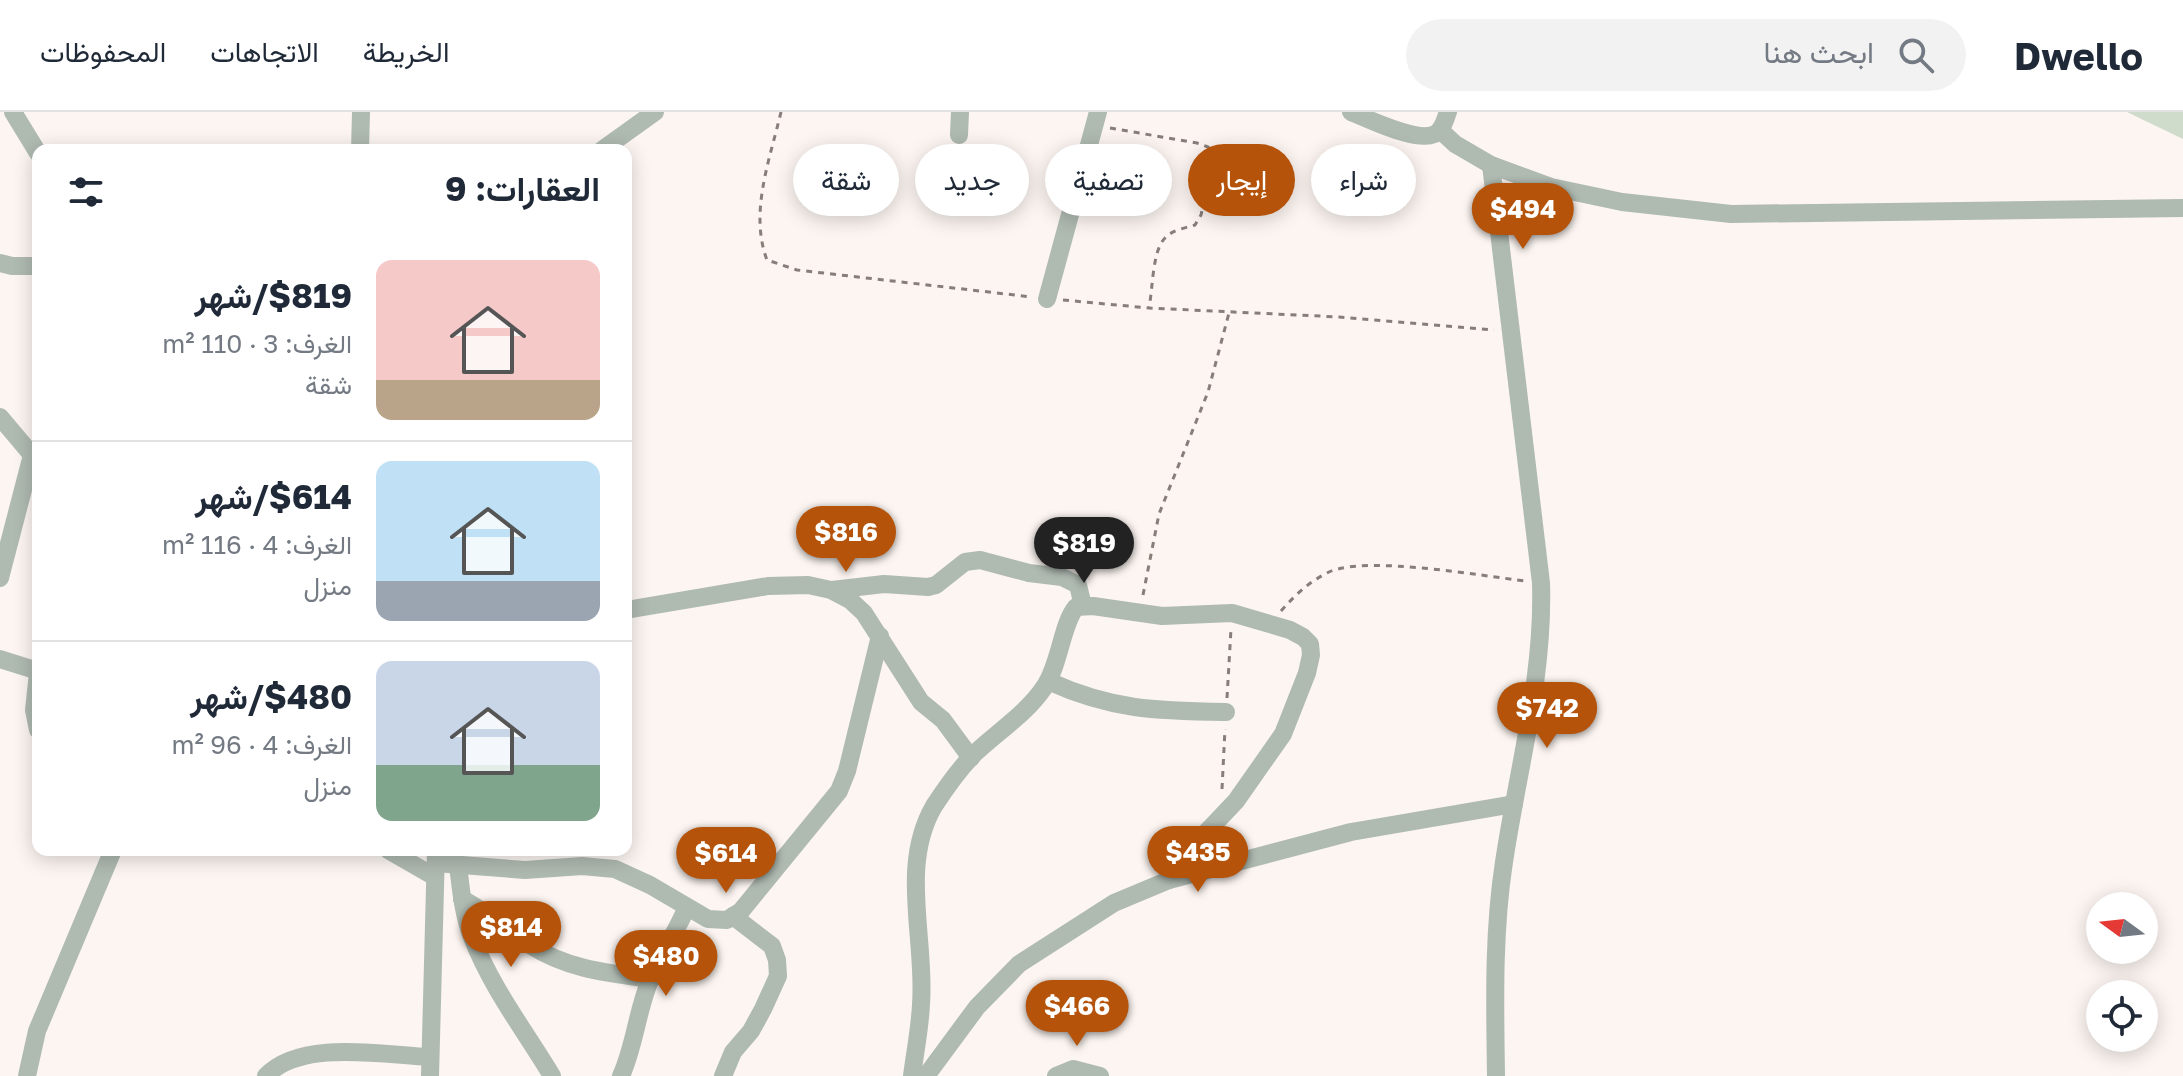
<!DOCTYPE html>
<html lang="ar">
<head>
<meta charset="utf-8">
<style>
	:root { --surface:#fff; --page:#f2f2f3; --text:#1f2937; --muted:#747a83; --line:#e0e1e3; --accent:#b45309 }
	body { margin:0; font-family:"Golos Text",Vazirmatn,sans-serif; background:var(--page); color:var(--text); direction:rtl; height:100vh; display:flex; flex-direction:column; font-size:30px; white-space:nowrap }
	* { box-sizing:border-box; margin:0 }
	p { font-size:26px; color:var(--muted) }
	.icon { flex:none; width:44px; height:44px; fill:none; stroke:currentColor; stroke-width:2; stroke-linecap:round; stroke-linejoin:round }
	.map { position:relative; flex:1; overflow:hidden; direction:ltr }
	.details { position:absolute; left:32px; top:32px; width:600px; height:712px; display:flex; flex-direction:column; background:var(--surface); border-radius:16px; box-shadow:0 4px 20px #0003; direction:rtl }
	.details>* { flex:none }
	.banner { position:absolute; left:656px; top:32px; width:760px; height:72px; direction:rtl; display:flex; gap:16px }
	.needle { width:52px; rotate:285deg }
	.tools { position:absolute; left:2086px; top:780px; display:grid; gap:16px }
	.tools a { display:grid; place-items:center; width:72px; height:72px; border-radius:50%; background:var(--surface); box-shadow:0 4px 20px #0003; font-size:40px }
	.price { position:absolute; translate:-50% -68px; padding:0 18px; border-radius:28px; background:var(--accent); color:#fff; font-size:26px; line-height:52px; filter:drop-shadow(0 2px 4px #0008) }
	.price::after { content:''; position:absolute; left:50%; top:48px; width:24px; height:18px; margin-left:-12px; background:inherit; clip-path:polygon(0 0,100% 0,50% 100%) }
	.price.active { background:#222; color:#fff }
	ul { padding:0; list-style:none }
	li { display:flex; align-items:center; gap:24px; height:200px; padding:0 32px }
	li+li { border-top:2px solid var(--line) }
	li span { display:grid; place-items:center; flex:none; width:224px; height:160px; border-radius:16px; color:#555 }
	li>.icon { margin-inline-start:auto }
	span .icon { width:96px; height:96px; fill:#fffc; stroke-width:1 }
	li b { font-size:34px }
	h2 { display:flex; justify-content:space-between; align-items:center; height:96px; padding:0 32px; font-size:34px }
	.tag { padding:0 28px; border-radius:36px; background:var(--surface); box-shadow:0 4px 20px #0003; font-size:28px; line-height:72px }
	.tag.active { background:var(--accent); color:#fff }
	header { display:flex; align-items:center; gap:48px; box-sizing:border-box; height:112px; padding:0 40px; background:var(--surface); border-bottom:2px solid var(--line) }
	header strong { font-size:38px }
	nav { display:flex; gap:44px; margin-inline-start:auto; font-size:28px }
	.search { width:560px; height:72px; background:var(--page); display:flex; align-items:center; gap:20px; box-sizing:border-box; padding:0 28px; border-radius:44px; color:var(--muted); font-size:30px }
	.map>svg:first-child { display:block }
	.green { fill:#cfdbcb }
	.lines { fill:none; stroke-linecap:round; stroke-linejoin:round }
	.path { stroke:#887e79; stroke-width:3; stroke-dasharray:6 6; stroke-linecap:butt }
	.minor { stroke:#afbab1; stroke-width:18 }
</style>
</head>
<body>
<header>
<strong>Dwello</strong>
<div class="search"><svg class="icon" aria-label="search" viewBox="0 0 24 24"><circle cx="10" cy="10" r="6"/><path d="M15 15l6 6"/></svg>ابحث هنا</div>
<nav><a>الخريطة</a><a>الاتجاهات</a><a>المحفوظات</a></nav>
</header>
<div class="map">
<svg width="2183" height="964" viewBox="0 0 2183 964">
	<rect width="100%" height="100%" fill="#fcf5f1"/>
	<polygon class="green" points="2127,0 2183,0 2183,27"/>
	<g class="lines">
		<g class="path">
			<path d="M 781,0 C 770,47 749,101 767,148 L 797,158 L 1032,185"/>
			<path d="M 1110,16 L 1197,31 L 1208,35 L 1215,44 L 1201,103 L 1195,113 C 1185,116 1172,118 1165,126 C 1152,139 1153,177 1149,195"/>
			<polyline points="1063,188 1149,196 1339,205 1494,218"/>
			<polyline points="1143,483 1159,402 1208,280 1229,201"/>
			<path d="M 1281,499 C 1295,483 1310,469 1329,460 C 1367,443 1481,464 1526,469"/>
			<polyline points="1227,586 1231,517"/>
			<polyline points="1222,677 1225,617"/>
		</g>
		<g class="minor">
			<polyline points="13,0 38,41"/>
			<path d="M 1351,0 C 1369,7 1426,36 1440,18 C 1444,13 1446,5 1448,0"/>
			<polyline points="1440,18 1455,32 1491,53 1551,75 1622,90 1731,102 2183,96"/>
			<polyline points="959,23 960,0"/>
			<polyline points="360,38 361,0"/>
			<polyline points="602,38 655,0"/>
			<path d="M 1491,53 L 1541,471 C 1544,566 1518,656 1504,750 C 1493,821 1495,892 1496,964"/>
			<polyline points="0,151 12,154 38,154"/>
			<polyline points="1047,187 1098,0"/>
			<polyline points="0,305 32,343 38,347"/>
			<polyline points="0,466 32,343 38,336"/>
			<polyline points="832,478 884,472 928,475 936,473 965,450 980,448 1029,461 1062,465 1078,473 1083,494"/>
			<polyline points="626,498 768,474 808,473 831,478 850,488 864,501 921,590 943,608 971,646"/>
			<polyline points="0,547 38,559"/>
			<polyline points="38,561 34,598 38,618"/>
			<path d="M 1048,569 C 1112,598 1156,599 1226,600"/>
			<polyline points="388,738 435,765"/>
			<polyline points="436,751 525,758 582,754 615,757 650,773 708,807 727,808 741,799 839,679 847,659 880,524"/>
			<path d="M 458,753 C 461,778 463,802 472,825 C 491,875 525,919 552,964"/>
			<path d="M 462,787 C 486,799 507,819 530,833 C 567,857 607,861 651,867"/>
			<polyline points="27,964 37,919 113,738"/>
			<path d="M 266,964 C 301,927 383,943 430,945"/>
			<polyline points="430,964 436,738"/>
			<path d="M 621,964 C 635,933 637,899 650,868 C 661,843 676,820 687,795"/>
			<polyline points="723,964 733,940 751,919 763,897 778,864 777,848 772,834 733,804"/>
			<path d="M 912,964 C 915,940 920,916 921,892 C 926,827 899,754 934,694 C 945,677 957,660 971,645 C 995,621 1026,603 1045,574 C 1060,551 1062,512 1076,495 L 1093,494 L 1162,504 L 1232,501 L 1290,518 L 1303,525 L 1310,532 L 1311,543 L 1307,561 L 1283,622 L 1236,689 L 1199,728 L 1169,768"/>
			<polyline points="926,964 977,895 1019,852 1114,791 1169,768 1351,720 1514,692"/>
			<polyline points="1056,964 1073,957 1100,964"/>
		</g>
	</g>
</svg>
<div class="tools">
<a><svg class="needle" viewBox="-14 -14 28 28"><path d="M0-13l5 13h-10z" fill="#e53935"/><path d="M0 13l5-13h-10z" fill="#747a83"/></svg></a>
<a><svg class="icon" aria-label="locate" viewBox="0 0 24 24"><circle cx="12" cy="12" r="6"/><path d="M12 2v4M12 18v4M2 12h4M18 12h4"/></svg></a>
</div>
<b class="price" style="left:1523px;top:139px">$494</b>
<b class="price" style="left:846px;top:462px">$816</b>
<b class="price active" style="left:1084px;top:473px">$819</b>
<b class="price" style="left:1547px;top:638px">$742</b>
<b class="price" style="left:1198px;top:782px">$435</b>
<b class="price" style="left:726px;top:783px">$614</b>
<b class="price" style="left:511px;top:857px">$814</b>
<b class="price" style="left:666px;top:886px">$480</b>
<b class="price" style="left:1077px;top:936px">$466</b>
<div class="banner">
<a class="tag">شراء</a>
<a class="tag active">إيجار</a>
<a class="tag">تصفية</a>
<a class="tag">جديد</a>
<a class="tag">شقة</a>
</div>
<section class="details">
<h2>العقارات: 9<svg class="icon" aria-label="filters" viewBox="0 0 24 24"><path d="M4 7h16M4 17h16"/><circle cx="9" cy="7" r="2"/><circle cx="15" cy="17" r="2"/></svg></h2>
<ul>
<li><span style="background:linear-gradient(#f6c9c9 75%,#b9a48a 0)"><svg class="icon" aria-label="home" viewBox="0 0 24 24"><path d="M3 11l9-7 9 7M6 9v11h12V9"/></svg></span><div><b>$819/شهر</b><p>الغرف: 3 · 110 m²</p><p>شقة</p></div></li>
<li><span style="background:linear-gradient(#bfe0f5 75%,#9aa5b1 0)"><svg class="icon" aria-label="home" viewBox="0 0 24 24"><path d="M3 11l9-7 9 7M6 9v11h12V9"/></svg></span><div><b>$614/شهر</b><p>الغرف: 4 · 116 m²</p><p>منزل</p></div></li>
<li><span style="background:linear-gradient(#c9d6e8 65%,#7fa58c 0)"><svg class="icon" aria-label="home" viewBox="0 0 24 24"><path d="M3 11l9-7 9 7M6 9v11h12V9"/></svg></span><div><b>$480/شهر</b><p>الغرف: 4 · 96 m²</p><p>منزل</p></div></li>
</ul>
</section>
</div>
</body>
</html>
